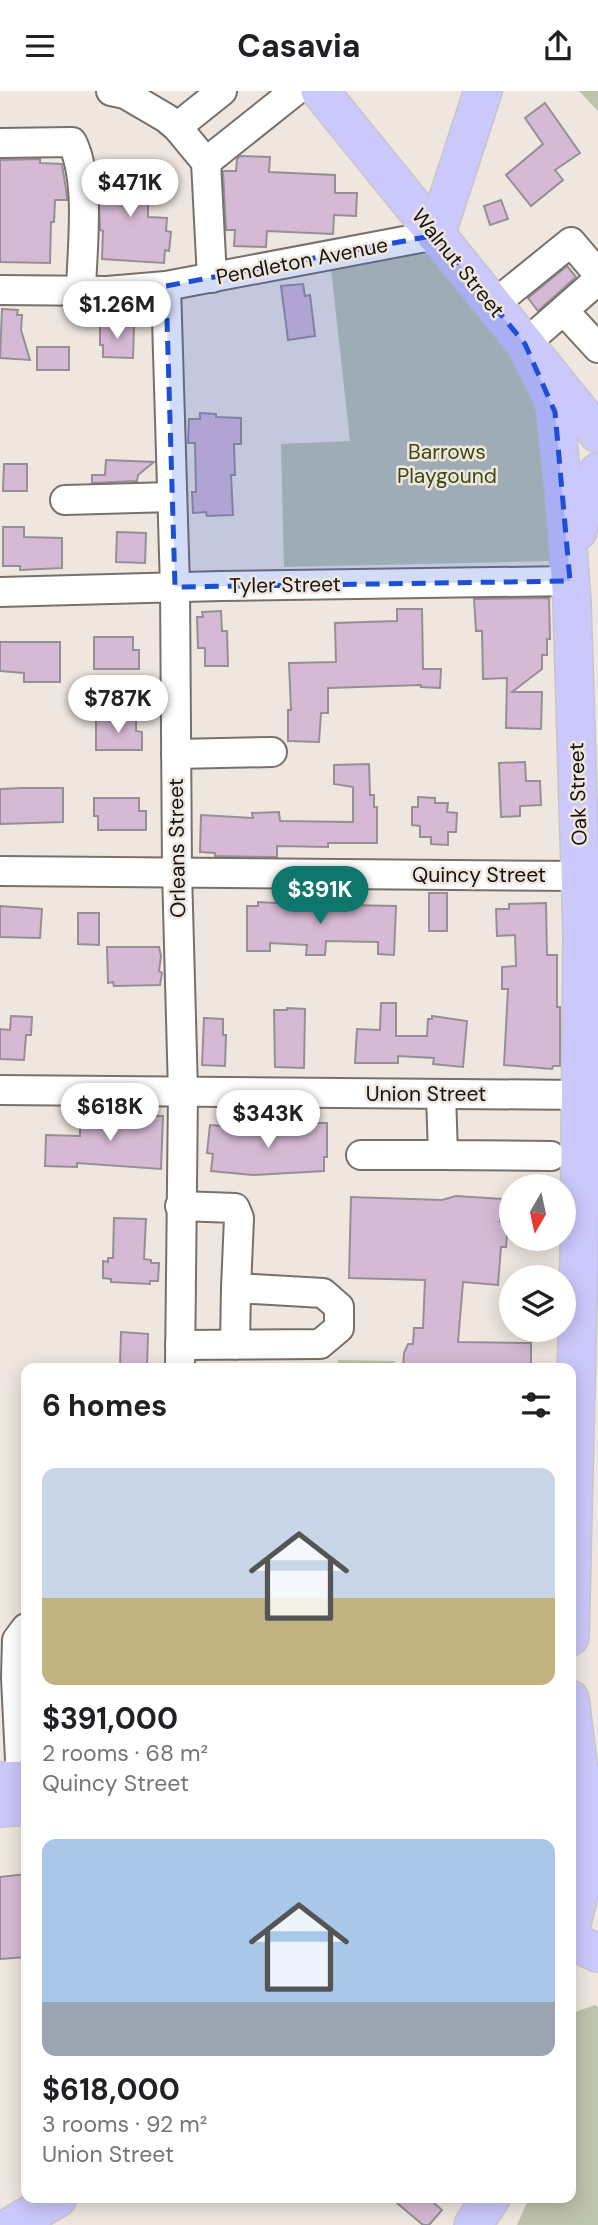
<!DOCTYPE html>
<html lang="en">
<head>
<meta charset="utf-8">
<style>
	:root { --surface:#fff; --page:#f2f2f2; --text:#202124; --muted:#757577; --accent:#0f766e }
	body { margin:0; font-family:"DM Sans",sans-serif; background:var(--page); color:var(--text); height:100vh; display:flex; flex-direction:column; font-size:26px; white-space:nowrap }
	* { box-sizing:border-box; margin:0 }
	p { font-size:23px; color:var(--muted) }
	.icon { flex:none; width:38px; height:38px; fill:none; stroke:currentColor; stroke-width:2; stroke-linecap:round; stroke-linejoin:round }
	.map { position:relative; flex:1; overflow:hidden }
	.drawer { position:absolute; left:21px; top:1272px; width:555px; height:840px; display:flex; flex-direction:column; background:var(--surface); border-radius:14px; box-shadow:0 4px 18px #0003 }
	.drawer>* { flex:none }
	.needle { width:46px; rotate:189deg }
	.tools { position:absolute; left:499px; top:1083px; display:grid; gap:14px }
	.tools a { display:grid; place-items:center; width:77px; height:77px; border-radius:50%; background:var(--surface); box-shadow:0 4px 18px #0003; font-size:35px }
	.price { position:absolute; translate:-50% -60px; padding:0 16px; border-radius:24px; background:#fff; color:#222; font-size:23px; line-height:46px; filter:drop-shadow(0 2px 4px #0008) }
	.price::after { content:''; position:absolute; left:50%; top:42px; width:21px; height:16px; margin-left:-10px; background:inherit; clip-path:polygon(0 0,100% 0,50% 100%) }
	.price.current { background:var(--accent); color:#fff }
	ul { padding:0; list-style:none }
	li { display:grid; align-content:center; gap:14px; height:371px; padding:0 21px }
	li span { display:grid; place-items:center; height:217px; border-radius:14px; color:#555 }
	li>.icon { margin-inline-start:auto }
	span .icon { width:126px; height:126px; fill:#fffc; stroke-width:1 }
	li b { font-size:30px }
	h2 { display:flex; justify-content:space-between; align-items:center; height:84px; padding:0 21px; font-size:30px }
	header { display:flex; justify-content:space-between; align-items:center; height:91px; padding:0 21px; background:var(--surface); font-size:32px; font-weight:700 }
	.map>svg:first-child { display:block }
	.green { fill:#bec3ad }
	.building { fill:#d6bad5; stroke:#968f96; stroke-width:2 }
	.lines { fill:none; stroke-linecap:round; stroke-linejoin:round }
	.minor-casing { stroke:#78716b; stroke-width:32 }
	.major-casing { stroke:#c7c6c6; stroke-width:40 }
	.minor { stroke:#fff; stroke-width:28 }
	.major { stroke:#cbc8fb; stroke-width:37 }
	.marked { fill:#1d4ed8; fill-opacity:0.2; stroke:#1d4ed8; stroke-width:5; stroke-dasharray:14 9; stroke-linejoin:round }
	.labels { text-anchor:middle; stroke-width:5; stroke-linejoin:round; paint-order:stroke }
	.street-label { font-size:21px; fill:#151310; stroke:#eee6df }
	.park-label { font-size:21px; fill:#3e470f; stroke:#eee6df }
</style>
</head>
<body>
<header><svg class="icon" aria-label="menu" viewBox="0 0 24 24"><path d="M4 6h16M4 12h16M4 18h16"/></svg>Casavia<svg class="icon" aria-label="share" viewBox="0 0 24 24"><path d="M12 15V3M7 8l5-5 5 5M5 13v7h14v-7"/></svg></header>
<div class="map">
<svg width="598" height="2134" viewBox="0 0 598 2134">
	<rect width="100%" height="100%" fill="#eee6df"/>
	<g class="green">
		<polygon points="579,0 598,0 598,20"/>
		<polygon points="427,159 532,290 544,324 550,470 284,476 281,353 350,350 331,178"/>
		<polygon points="338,1269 395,1270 395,1277 338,1277"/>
		<polygon points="595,1914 598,1916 598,2134 517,2134 529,2107 570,2107 571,1942 575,1921"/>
	</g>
	<g class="building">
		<polygon points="545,12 580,62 555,79 563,89 531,115 506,84 543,53 525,27"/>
		<polygon points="240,65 270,66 269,81 335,84 335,102 357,102 356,125 334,124 333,143 267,140 266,156 234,155 235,139 226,139 223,80 236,80 237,68"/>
		<polygon points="40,68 40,72 62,73 67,105 67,109 55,109 54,131 51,131 50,172 0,171 0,69"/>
		<polygon points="111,77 135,77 134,82 148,82 148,126 167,127 166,140 171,141 169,160 165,159 164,172 102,168 103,140 100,139 98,81 111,81"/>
		<polygon points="501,109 508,128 490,134 484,115"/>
		<polygon points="567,175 576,186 538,220 528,207"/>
		<polygon points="303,193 305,205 310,204 315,245 288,249 281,195"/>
		<polygon points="2,218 18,219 17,224 22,224 21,239 30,269 0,267"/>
		<polygon points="100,234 134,235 133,267 103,266 103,254 100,254"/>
		<rect x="37" y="256" width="32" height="23"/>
		<polygon points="200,322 216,323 216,326 241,327 241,353 234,353 235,384 231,384 233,424 207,425 206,421 193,422 192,401 196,401 195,352 188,352 189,328 200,328"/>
		<polygon points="106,369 154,371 138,384 137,390 92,392 92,384 105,384"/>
		<polygon points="4,373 27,373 27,400 3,400"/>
		<polygon points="3,436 24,436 24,446 62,447 62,477 20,479 20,475 3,475"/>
		<polygon points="117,441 146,442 145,472 116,471"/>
		<polygon points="549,507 550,548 547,548 547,564 542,564 542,578 512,601 542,601 541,638 506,637 507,587 483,588 482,540 476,540 474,508"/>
		<polygon points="397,518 422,518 423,578 441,578 440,597 421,596 421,594 328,597 328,622 321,622 319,651 288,650 288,619 291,619 289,572 336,571 335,532 397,530"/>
		<polygon points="221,520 222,540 227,540 228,575 205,575 205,557 198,557 197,526 203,526 202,521"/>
		<polygon points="94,546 133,546 133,559 139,559 139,578 94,578"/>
		<polygon points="0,551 60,551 60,591 24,591 24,582 0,580"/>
		<polygon points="96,628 136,628 136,640 142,641 142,659 96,659"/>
		<polygon points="525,671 526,690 540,690 541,714 520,715 520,725 501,726 499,672"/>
		<polygon points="369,673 370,704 374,704 374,716 377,716 377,752 328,752 328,756 277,755 277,766 215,765 215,762 200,761 201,724 253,727 252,722 279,721 280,730 353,731 353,696 334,693 334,674"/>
		<polygon points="22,697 63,697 63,731 0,733 0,698"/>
		<polygon points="418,706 435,707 435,712 448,712 447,721 457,722 456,741 448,741 448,754 431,753 431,746 420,746 420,735 412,734 412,716 418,716"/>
		<polygon points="94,707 139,707 139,720 146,720 146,739 98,739 98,725 94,725"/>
		<rect x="429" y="802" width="18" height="38"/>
		<polygon points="258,811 349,816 349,814 396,815 394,864 378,863 378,851 326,850 325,864 306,864 307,854 270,852 270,860 247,860 247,815 258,815"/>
		<polygon points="546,812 547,864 557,864 557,916 560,916 560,975 553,975 552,978 504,974 508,898 502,898 502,876 516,875 515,844 497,845 496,818 509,818 509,813"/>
		<polygon points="0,815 42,818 40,847 0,846"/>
		<polygon points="78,822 99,822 99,854 78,853"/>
		<polygon points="107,856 159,856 161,865 159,880 162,882 160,894 114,895 113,891 108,892"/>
		<polygon points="381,912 396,912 396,945 427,945 428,928 432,928 432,925 467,930 463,976 433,973 434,967 398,965 398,972 355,972 357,938 380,939"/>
		<polygon points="287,917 305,918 304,977 275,976 274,919 287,919"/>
		<polygon points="11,925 32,926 31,944 26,944 24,969 0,968 0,938 10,939"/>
		<polygon points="204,927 223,928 223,944 226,944 225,975 202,974"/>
		<polygon points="80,1024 163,1025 161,1078 77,1072 77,1076 45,1075 46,1044 80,1045"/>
		<polygon points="307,1032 327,1032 327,1066 324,1066 324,1080 253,1084 211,1080 213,1063 207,1062 210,1034 232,1036 232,1039 276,1036 276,1039 307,1038"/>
		<polygon points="456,1105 502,1108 500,1131 508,1132 506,1156 501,1156 498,1194 463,1191 458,1251 531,1252 531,1278 403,1278 404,1262 408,1253 413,1253 414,1237 423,1237 425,1189 349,1187 351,1106 442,1109"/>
		<polygon points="114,1127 146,1128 144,1168 151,1169 151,1172 159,1172 158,1190 150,1190 150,1193 111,1191 111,1188 103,1187 103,1170 108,1171 108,1167 113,1167"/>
		<polygon points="121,1241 148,1243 147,1277 120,1275"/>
		<polygon points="26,1783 26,1866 0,1868 0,1786"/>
		<polygon points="391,2107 428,2107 442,2119 429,2134 423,2134"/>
	</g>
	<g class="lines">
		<g class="minor-casing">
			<g id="minor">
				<polyline points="111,0 125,3 166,27 177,36 206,71 212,187"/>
				<polyline points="177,36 222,0"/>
				<path d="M 0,52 L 72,51 C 91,90 82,156 81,200"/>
				<polyline points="206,71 295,0"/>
				<polyline points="166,195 175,496 177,780 183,1001 180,1278"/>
				<polyline points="0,199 107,200 166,195 436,144"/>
				<polyline points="493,214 571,151 598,183"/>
				<polyline points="564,220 598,257"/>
				<polyline points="525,253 598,189"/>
				<polyline points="65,409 172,406"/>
				<polyline points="0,501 221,495 570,490"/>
				<polyline points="176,663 272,661"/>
				<polyline points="0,780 580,785"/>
				<polyline points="0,999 581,1004 598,997"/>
				<polyline points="441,1003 443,1064 551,1065"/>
				<polyline points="361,1064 443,1064"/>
				<polyline points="180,1115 235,1117 239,1127 236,1197"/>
				<polyline points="180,1254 320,1253 339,1237 339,1216 323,1202 236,1197 235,1254"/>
				<polyline points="21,1689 16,1587 17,1549 26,1537"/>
			</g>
		</g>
		<g class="major-casing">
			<g id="major">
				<polyline points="320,0 598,343"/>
				<polyline points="436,144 483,0"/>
				<polyline points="525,253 551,305 555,321 565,417 572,511 582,844 579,1165 570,1546"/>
				<polyline points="578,440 582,408 598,381"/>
				<polyline points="570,1608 578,1673 588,1721 589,1743 588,1765 570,1841"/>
				<polyline points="0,1690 26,1689"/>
				<polyline points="0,1717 26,1715"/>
				<polyline points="570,1849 598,1862"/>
				<polyline points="13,2134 58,2107"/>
				<polyline points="473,2134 491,2107"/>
			</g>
		</g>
		<use href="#minor" class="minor"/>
		<use href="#major" class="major"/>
	</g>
	<path class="marked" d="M 436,144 L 525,253 L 555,321 L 570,490 L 175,496 L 166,195 Z"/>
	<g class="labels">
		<g class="street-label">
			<text transform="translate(302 170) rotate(-11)" y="7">Pendleton Avenue</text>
			<text transform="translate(458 172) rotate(51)" y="7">Walnut Street</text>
			<text transform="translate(285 494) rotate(-1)" y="7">Tyler Street</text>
			<text transform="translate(578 703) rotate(-92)" y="7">Oak Street</text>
			<text transform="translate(177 757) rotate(-91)" y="7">Orleans Street</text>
			<text x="479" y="791">Quincy Street</text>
			<text x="426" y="1010">Union Street</text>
		</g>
		<g class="park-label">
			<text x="447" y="368">Barrows<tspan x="447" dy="24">Playgound</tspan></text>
		</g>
	</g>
</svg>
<div class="tools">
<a><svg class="needle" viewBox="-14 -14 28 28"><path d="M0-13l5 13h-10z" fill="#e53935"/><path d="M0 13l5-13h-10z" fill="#757577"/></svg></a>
<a><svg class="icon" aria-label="layers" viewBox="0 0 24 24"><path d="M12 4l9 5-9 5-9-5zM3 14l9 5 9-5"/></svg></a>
</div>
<b class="price" style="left:130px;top:128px">$471K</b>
<b class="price" style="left:117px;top:250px">$1.26M</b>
<b class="price" style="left:118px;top:644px">$787K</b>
<b class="price current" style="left:320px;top:835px">$391K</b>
<b class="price" style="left:110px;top:1052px">$618K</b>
<b class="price" style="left:268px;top:1059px">$343K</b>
<section class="drawer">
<h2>6 homes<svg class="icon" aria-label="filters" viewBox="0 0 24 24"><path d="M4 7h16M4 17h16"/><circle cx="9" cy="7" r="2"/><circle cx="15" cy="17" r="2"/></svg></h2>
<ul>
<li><span style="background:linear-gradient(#c9d6e8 60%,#c2b280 0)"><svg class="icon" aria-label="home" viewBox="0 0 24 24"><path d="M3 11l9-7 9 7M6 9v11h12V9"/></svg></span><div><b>$391,000</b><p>2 rooms · 68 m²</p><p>Quincy Street</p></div></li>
<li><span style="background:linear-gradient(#a9c7e8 75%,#9aa5b1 0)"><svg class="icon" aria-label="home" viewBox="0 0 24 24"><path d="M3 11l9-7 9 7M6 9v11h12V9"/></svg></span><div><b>$618,000</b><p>3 rooms · 92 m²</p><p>Union Street</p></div></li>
</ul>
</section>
</div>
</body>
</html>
